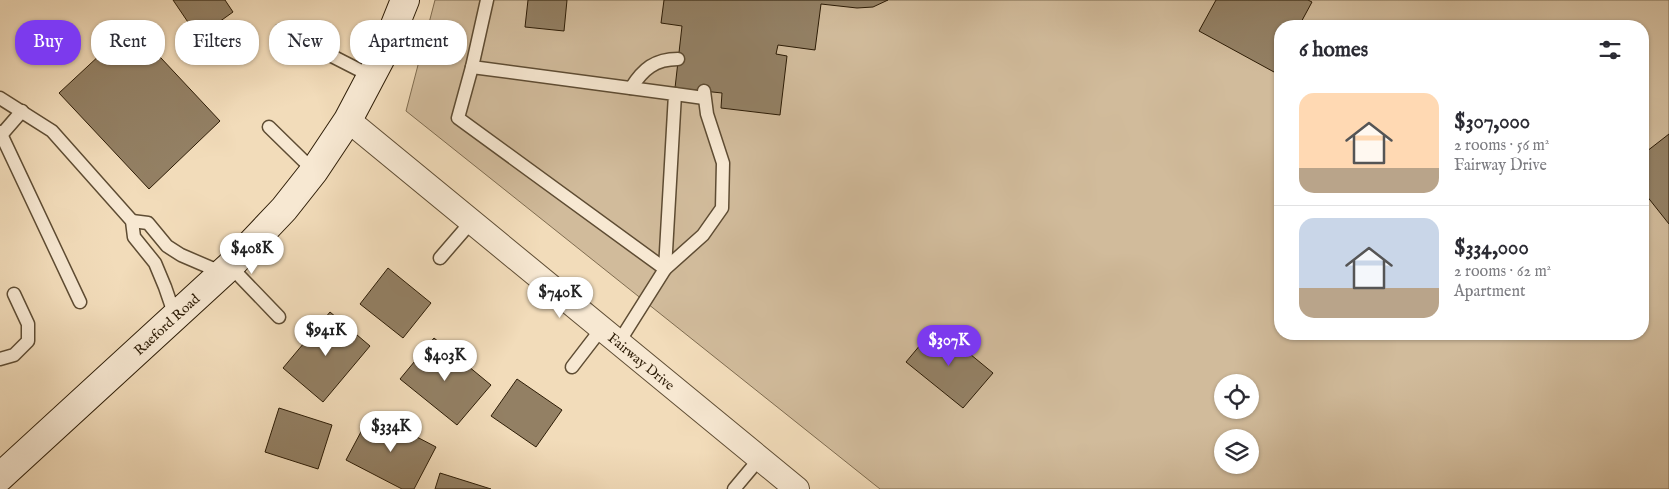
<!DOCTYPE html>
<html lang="en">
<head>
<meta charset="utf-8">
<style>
	:root { --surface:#fff; --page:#f7f7f7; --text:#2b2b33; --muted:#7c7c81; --line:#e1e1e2; --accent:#7c3aed }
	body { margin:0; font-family:"IM FELL English",serif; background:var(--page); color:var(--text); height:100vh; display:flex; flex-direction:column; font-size:19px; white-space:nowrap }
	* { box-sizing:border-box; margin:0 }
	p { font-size:16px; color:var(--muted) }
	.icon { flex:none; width:28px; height:28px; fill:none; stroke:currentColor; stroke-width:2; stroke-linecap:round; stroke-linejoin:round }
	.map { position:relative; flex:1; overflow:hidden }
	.sheet { position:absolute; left:1274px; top:20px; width:375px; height:320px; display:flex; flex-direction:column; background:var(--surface); border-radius:20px; box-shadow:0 1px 4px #0004 }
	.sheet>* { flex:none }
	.banner { position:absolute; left:15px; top:20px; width:475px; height:45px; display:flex; gap:10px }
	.fabs { position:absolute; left:1214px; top:374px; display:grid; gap:10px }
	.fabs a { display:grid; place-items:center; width:45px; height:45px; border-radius:50%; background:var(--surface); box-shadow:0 1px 4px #0004; font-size:25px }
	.price { position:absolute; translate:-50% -42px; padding:0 11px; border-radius:18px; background:#fff; color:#222; font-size:16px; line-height:32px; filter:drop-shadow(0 1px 2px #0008) }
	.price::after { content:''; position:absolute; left:50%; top:30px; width:15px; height:11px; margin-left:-8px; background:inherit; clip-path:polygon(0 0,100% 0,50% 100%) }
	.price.active { background:var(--accent); color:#fff }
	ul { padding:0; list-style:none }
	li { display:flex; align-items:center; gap:15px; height:125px; padding:0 25px }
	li+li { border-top:1px solid var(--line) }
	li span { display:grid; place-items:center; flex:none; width:140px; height:100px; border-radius:15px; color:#555 }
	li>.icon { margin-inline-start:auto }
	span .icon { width:60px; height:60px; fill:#fffc; stroke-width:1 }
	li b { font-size:21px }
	h2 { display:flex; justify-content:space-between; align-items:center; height:60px; padding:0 25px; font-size:21px }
	.pill { padding:0 18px; border-radius:20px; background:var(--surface); box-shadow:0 1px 4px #0004; font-size:18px; line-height:45px }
	.pill.active { background:var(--accent); color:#fff }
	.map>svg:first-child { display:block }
	.green { fill:#d1bb9b; stroke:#7f6c50; fill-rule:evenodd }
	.building { fill:#938064; stroke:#2d1c06 }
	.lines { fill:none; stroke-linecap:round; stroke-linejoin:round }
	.lane-casing { stroke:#5e4c33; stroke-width:15 }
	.street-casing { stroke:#5e4c33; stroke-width:26 }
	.secondary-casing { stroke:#2d1c06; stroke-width:30 }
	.lane { stroke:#f7e8d2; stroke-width:12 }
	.street { stroke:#f7e8d2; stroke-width:24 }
	.secondary { stroke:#f7e8d2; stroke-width:28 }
	.labels { text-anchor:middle; stroke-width:5; stroke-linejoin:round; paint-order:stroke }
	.street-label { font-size:14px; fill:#2d1c06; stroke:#f7e8d2 }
</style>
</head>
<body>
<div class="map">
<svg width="1669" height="489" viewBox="0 0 1669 489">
	<rect width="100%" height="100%" fill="#f2dcba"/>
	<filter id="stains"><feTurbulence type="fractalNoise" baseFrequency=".004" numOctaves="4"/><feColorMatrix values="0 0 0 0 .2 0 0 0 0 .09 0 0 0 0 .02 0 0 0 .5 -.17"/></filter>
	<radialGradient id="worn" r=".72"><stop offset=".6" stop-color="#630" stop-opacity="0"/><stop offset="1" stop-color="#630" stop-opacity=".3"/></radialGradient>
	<path class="green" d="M 435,0 L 1669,0 L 1669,489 L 880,489 L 406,111 ZM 1280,26 L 1642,26 L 1642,334 L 1280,334 ZM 1222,382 L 1250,382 L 1250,410 L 1222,410 ZM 1222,438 L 1250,438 L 1250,465 L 1222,465 Z"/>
	<g class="building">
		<polygon points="173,0 225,0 233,12 198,37"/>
		<polygon points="528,0 567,0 564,31 525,27"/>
		<polygon points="664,0 888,0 873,7 857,8 821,4 815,50 778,45 776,54 787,56 780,115 721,108 722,93 675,88 682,26 661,23"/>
		<polygon points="1216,0 1308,0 1312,2 1299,26 1280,26 1280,61 1274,72 1199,31"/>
		<polygon points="131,26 220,121 149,189 59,93"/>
		<polygon points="1669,134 1669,224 1642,190 1642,155"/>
		<polygon points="388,268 431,303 403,338 360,304"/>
		<polygon points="330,312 370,346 323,402 283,368"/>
		<polygon points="936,326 993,373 963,408 906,362"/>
		<polygon points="434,338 491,385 457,425 400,379"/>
		<polygon points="517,379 562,410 536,447 491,416"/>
		<polygon points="279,408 332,425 318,469 265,452"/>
		<polygon points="371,413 436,447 414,489 402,489 346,460"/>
		<polygon points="440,473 491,489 435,489"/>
	</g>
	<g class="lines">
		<g class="lane-casing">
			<g id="lane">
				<polyline points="487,0 472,67 675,94 665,269 619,342"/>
				<polyline points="281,30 371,76"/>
				<polyline points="472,67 458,118 665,269 703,235 722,208 723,163 707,114 704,91"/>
				<path d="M 631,88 C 643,69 655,59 678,59"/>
				<polyline points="675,94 704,98"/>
				<polyline points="0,98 52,131 132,221 134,237 155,263 165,287 175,316"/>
				<polyline points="269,127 314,171"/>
				<polyline points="0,132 80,302"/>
				<polyline points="2,134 22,111"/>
				<polyline points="132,221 148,223 167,246 181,255 223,273"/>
				<polyline points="440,258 472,221"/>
				<polyline points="230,266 279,317"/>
				<polyline points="0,359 14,355 28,341 28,324 14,294"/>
				<polyline points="572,367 602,328"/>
				<polyline points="734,489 760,458"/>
			</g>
		</g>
		<g class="street-casing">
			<g id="street">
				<path id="s1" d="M 348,120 L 797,489"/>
			</g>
		</g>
		<g class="secondary-casing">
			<g id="secondary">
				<path id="s2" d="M 0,477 L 230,266 L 284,209 L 314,171 L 348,120 L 385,50 L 405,0"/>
			</g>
		</g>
		<use href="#lane" class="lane"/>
		<use href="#street" class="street"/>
		<use href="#secondary" class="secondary"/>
	</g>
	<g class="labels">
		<g class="street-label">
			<text dy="5" stroke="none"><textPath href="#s2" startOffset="226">Raeford Road</textPath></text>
			<text dy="5" stroke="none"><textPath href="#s1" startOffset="380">Fairway Drive</textPath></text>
		</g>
	</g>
	<rect width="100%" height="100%" filter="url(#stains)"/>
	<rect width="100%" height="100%" fill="url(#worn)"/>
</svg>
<div class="fabs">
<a><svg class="icon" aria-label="locate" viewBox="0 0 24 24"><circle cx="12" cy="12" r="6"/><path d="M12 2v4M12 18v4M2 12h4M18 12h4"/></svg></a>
<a><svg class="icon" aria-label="layers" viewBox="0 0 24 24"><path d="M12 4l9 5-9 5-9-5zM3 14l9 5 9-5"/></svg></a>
</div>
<b class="price" style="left:252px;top:275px">$408K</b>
<b class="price" style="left:560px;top:319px">$740K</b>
<b class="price" style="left:326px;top:357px">$941K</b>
<b class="price active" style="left:949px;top:367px">$307K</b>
<b class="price" style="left:445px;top:382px">$403K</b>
<b class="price" style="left:391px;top:453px">$334K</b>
<div class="banner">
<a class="pill active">Buy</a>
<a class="pill">Rent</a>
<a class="pill">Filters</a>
<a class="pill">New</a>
<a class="pill">Apartment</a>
</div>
<section class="sheet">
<h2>6 homes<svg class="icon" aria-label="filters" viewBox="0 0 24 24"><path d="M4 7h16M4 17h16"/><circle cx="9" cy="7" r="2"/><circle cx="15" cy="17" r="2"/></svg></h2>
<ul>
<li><span style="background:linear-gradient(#ffd9b3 75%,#b9a48a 0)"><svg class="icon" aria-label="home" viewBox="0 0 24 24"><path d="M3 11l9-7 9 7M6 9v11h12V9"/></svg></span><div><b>$307,000</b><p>2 rooms · 56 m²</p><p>Fairway Drive</p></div></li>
<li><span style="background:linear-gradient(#c9d6e8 70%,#b9a48a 0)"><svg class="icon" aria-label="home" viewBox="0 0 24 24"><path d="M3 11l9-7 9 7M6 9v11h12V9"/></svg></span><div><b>$334,000</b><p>2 rooms · 62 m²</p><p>Apartment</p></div></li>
</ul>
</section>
</div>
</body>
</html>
